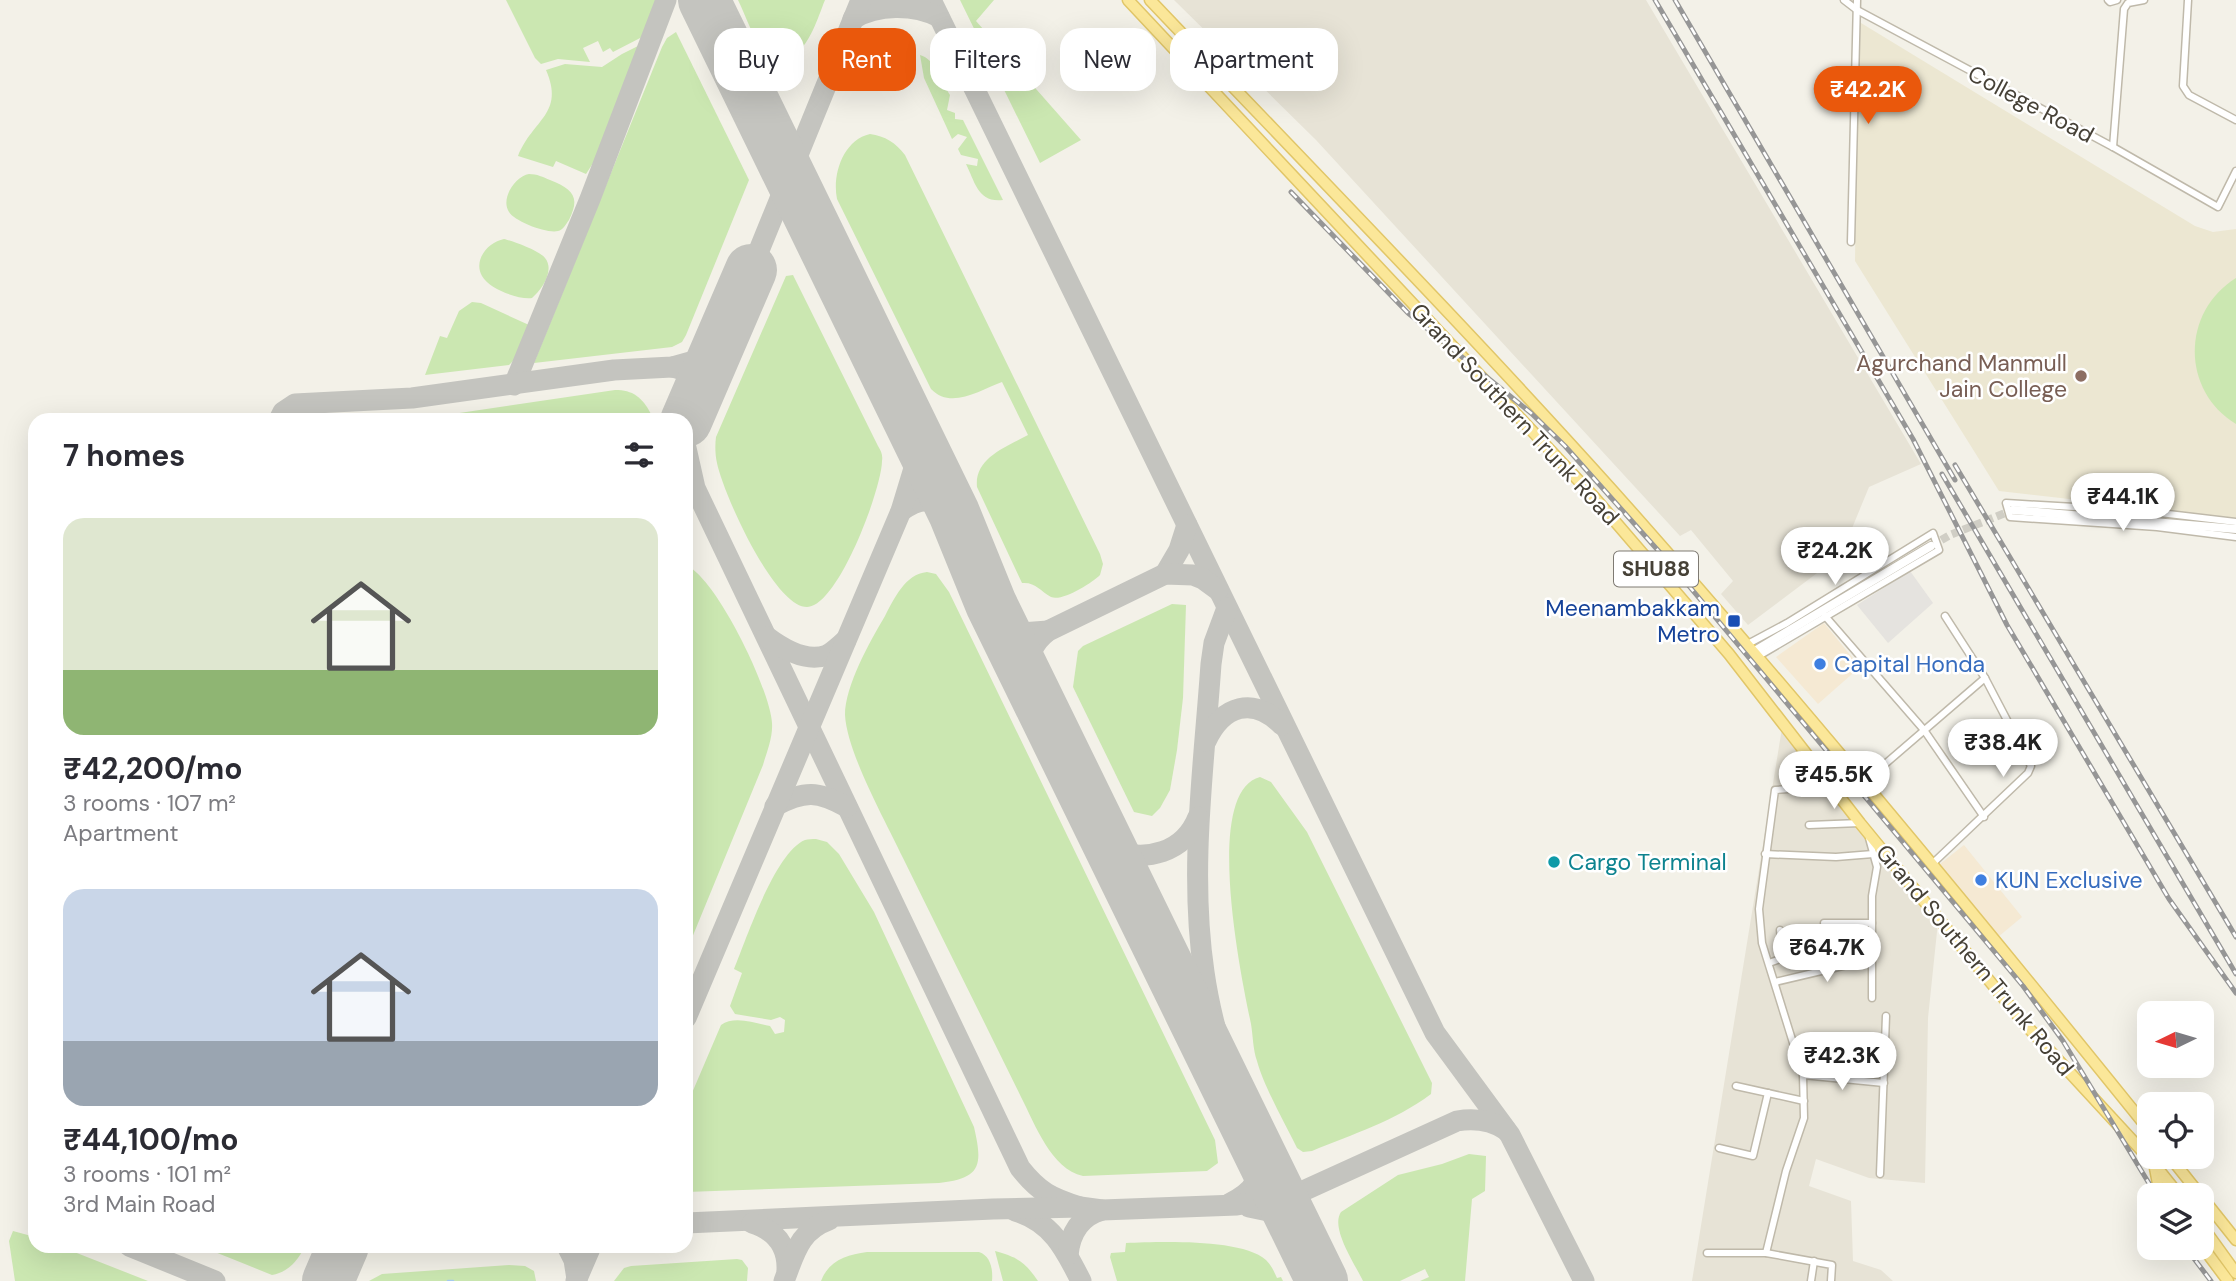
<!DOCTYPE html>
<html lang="en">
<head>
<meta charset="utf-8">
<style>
	:root { --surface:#fff; --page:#f7f7f7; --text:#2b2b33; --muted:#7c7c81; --accent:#ea580c }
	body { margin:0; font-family:"DM Sans",sans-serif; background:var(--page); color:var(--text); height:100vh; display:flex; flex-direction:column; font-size:26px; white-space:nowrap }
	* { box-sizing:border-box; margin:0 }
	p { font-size:23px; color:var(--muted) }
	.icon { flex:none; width:38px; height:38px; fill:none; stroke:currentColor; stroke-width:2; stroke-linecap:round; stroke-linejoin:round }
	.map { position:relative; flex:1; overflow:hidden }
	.panel { position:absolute; left:28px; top:413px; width:665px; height:840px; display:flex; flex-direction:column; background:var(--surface); border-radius:21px; box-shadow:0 7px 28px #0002 }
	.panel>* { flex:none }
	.hud { position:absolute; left:714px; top:28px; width:665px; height:63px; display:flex; gap:14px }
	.needle { width:46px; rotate:265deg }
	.buttons { position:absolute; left:2137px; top:1001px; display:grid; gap:14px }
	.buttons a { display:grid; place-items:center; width:77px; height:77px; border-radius:14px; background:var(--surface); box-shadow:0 7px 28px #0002; font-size:35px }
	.price { position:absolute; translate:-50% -60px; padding:0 16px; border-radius:24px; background:#fff; color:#222; font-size:23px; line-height:46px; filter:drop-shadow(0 2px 4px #0008) }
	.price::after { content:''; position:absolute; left:50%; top:42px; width:21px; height:16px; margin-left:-10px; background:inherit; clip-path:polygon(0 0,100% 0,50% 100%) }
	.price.selected { background:var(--accent); color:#fff }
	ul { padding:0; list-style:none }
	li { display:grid; align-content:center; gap:14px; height:371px; padding:0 35px }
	li span { display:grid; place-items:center; height:217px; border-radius:21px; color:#555 }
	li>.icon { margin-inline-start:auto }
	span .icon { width:126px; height:126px; fill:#fffc; stroke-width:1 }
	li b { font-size:30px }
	h2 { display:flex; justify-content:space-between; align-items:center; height:84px; padding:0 35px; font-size:30px }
	.tag { padding:0 24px; border-radius:21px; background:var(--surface); box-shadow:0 7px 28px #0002; font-size:24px; line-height:63px }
	.tag.selected { background:var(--accent); color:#fff }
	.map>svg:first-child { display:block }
	.residential { fill:#e7e3d6 }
	.commercial { fill:#f5e9d3 }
	.education { fill:#ece7d2 }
	.green { fill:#cbe7b1 }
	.parking { fill:#e5e3df }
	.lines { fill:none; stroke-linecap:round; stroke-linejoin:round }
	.stream { stroke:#a6cbee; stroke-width:2.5 }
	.taxiway { stroke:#c4c4bf; stroke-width:21 }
	.runway { stroke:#c4c4bf; stroke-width:52 }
	.tertiary-tunnel { stroke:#d0cec5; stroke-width:8; stroke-dasharray:8 4; stroke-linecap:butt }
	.minor-casing { stroke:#bfb9aa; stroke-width:9 }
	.tertiary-casing { stroke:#bfb9aa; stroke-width:10 }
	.primary-casing { stroke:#e1c668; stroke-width:13 }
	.minor { stroke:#fff; stroke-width:6 }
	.tertiary { stroke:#fff; stroke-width:8 }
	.primary { stroke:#fbe799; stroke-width:10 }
	.rail-casing { stroke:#969696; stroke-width:5 }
	.rail { stroke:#fff; stroke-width:2.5; stroke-dasharray:8; stroke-linecap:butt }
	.education-dot { fill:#8d6e63; stroke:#fff; stroke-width:2.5 }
	.transit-dot { fill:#1a4fb4; stroke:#fff; stroke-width:2.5 }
	.shop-dot { fill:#3f7fe0; stroke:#fff; stroke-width:2.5 }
	.culture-dot { fill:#0f9aa8; stroke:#fff; stroke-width:2.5 }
	.labels { text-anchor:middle; stroke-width:5; stroke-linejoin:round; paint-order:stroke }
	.shield { fill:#fff; stroke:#7e7a73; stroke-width:2 }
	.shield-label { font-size:21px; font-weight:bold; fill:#464137 }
	.street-label { font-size:23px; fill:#464137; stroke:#fff }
	.education-label { font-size:23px; fill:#785e54; stroke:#fff; text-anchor:end }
	.transit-label { font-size:23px; fill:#164399; stroke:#fff; text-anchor:end }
	.shop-label { font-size:23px; fill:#366cbe; stroke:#fff; text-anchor:start }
	.culture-label { font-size:23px; fill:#0d838f; stroke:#fff; text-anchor:start }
</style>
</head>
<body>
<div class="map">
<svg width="2236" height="1281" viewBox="0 0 2236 1281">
	<rect width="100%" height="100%" fill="#f3f1e8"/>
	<g class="residential">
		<polygon points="1174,0 1646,0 1921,464 1869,487 1841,555 1748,625 1721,594 1733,581 1691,530 1680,536 1316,140"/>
		<polygon points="1782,728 1938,922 1928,1018 1925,1183 1869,1178 1816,1159 1809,1186 1851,1201 1853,1261 1881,1270 1893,1281 1692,1281"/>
	</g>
	<g class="commercial">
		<polygon points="1824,623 1860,667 1818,704 1776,657"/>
		<polygon points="1964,845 2022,917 1998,937 1940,864"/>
	</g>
	<polygon class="education" points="1861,23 2195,226 2213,232 2236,229 2236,518 1999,491 1855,261 1858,24"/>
	<g class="green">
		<polygon points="506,0 658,0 646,35 613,52 610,48 603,52 598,41 583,48 590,62 558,59 541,64 535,58"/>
		<path d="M 738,0 L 825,0 C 817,19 804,69 774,54 C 770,52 763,49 760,45 C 751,33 745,14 738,0 Z"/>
		<polygon points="960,0 994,0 976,21 1081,140 1040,163"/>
		<polygon points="676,32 749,180 686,335 682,342 672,347 534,363 662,47 667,38"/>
		<path d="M 644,43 L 597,157 L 586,174 L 556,161 L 553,167 L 518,156 C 533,119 565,114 546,70 L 565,64 L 602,67 L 622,54 Z"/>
		<path d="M 920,55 C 935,59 942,82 950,95 L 947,110 L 955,113 L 955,119 L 963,120 L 1003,200 C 978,203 975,182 966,164 L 977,166 L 978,159 L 961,155 L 958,149 L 967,137 L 958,134 L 952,139 L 924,78 Z"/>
		<path d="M 870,134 C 885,136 896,143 905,155 L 1100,554 L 1103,564 L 1100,575 C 1092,583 1062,602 1051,597 C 1040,591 1036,582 1022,583 L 977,487 C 974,458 1006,447 1028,435 L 1002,382 C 980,390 951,410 931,389 L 837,199 C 832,175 843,140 870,134 Z"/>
		<path d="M 529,174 C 537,174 543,177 550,180 C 572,189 581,196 569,220 C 566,224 563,230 558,231 C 547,234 514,221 509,212 C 500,198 516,176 529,174 Z"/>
		<path d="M 504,239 C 513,241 540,251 545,258 C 555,270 542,290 532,298 C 519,300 489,289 482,276 C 473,260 488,242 504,239 Z"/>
		<path d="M 793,275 L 878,446 C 881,451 883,455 882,461 C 882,488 838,607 807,607 C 774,607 723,493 717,463 C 715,454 715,445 716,437 L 786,276 Z"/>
		<path d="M 2236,278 L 2236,424 C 2181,391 2181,312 2236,278 Z"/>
		<polygon points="472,302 481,303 529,325 515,359 509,365 425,375 440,336 447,338 459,311"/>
		<path d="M 615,390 C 633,390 642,397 651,414 L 648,420 L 412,420 Z"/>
		<path d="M 686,565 C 717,579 770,689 772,723 C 773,737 767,751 763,765 L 687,950 Z"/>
		<path d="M 927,572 L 936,574 L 949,592 L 1215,1140 L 1218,1163 L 1207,1171 L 1083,1176 C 1051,1169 1035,1124 1021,1097 C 982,1017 942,938 903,858 C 886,822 847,753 845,715 C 845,686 870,641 885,616 C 894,599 905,574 927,572 Z"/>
		<polygon points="1172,604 1186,605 1183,698 1177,750 1170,790 1160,808 1152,816 1134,812 1073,687 1078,651 1083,646"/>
		<path d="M 1260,777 L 1271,782 L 1307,832 L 1432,1083 L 1431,1094 C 1395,1121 1353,1134 1312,1151 L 1303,1152 L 1297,1148 C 1285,1123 1264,1087 1257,1061 C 1253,1050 1253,1036 1251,1024 C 1242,981 1202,792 1260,777 Z"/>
		<path d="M 816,839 L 827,842 L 839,854 L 874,912 L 974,1127 C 983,1166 981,1178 939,1183 L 686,1192 L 686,1107 L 721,1025 C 734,1015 755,1023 770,1026 L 775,1034 L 784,1032 L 785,1020 L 780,1017 L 771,1020 L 735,1014 L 730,1006 L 742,973 L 734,969 C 746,940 775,852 805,840 C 808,839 812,839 816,839 Z"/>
		<path d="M 1469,1154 L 1486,1156 L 1485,1191 L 1472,1199 L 1465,1281 L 1420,1281 L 1429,1277 L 1425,1269 L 1400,1281 L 1363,1281 C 1355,1264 1330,1228 1341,1212 L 1398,1175 L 1442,1164 Z"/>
		<polygon points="13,1231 35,1237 35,1246 59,1246 148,1281 15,1281 9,1241"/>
		<path d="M 1126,1243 C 1158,1242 1241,1238 1266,1260 C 1271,1265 1274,1271 1277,1278 L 1281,1277 L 1283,1281 L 1117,1281 L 1110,1257 L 1111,1253 L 1125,1252 Z"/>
		<path d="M 200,1246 L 305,1246 C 298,1261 288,1272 272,1275 Z"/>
		<path d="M 995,1251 C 1017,1257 1025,1262 1038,1281 L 1003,1281 Z"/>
		<path d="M 867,1252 L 979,1252 C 991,1256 993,1270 992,1281 L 821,1281 C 829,1260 847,1255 867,1252 Z"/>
		<polygon points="737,1259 742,1260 748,1268 747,1281 614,1281 624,1268 631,1266"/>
		<polygon points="509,1265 525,1266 534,1271 536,1281 369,1281 382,1274"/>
	</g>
	<polygon class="parking" points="1910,571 1933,603 1888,643 1857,605"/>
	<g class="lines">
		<polyline class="stream" points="448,1281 453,1281"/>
		<g class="taxiway">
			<polyline points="931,0 1435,1033 1510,1135 1584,1281"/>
			<path d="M 853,19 C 877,4 914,4 939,17"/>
			<polyline points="751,270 861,0"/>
			<path d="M 672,367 C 686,370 694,374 700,388"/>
			<polyline points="514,385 590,199 666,0"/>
			<polyline points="279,420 283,412 295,404 412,398 614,370 672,367 697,360 721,342"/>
			<polyline points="686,435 687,419"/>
			<path d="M 686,448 L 695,488 L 1020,1168 C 1039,1192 1051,1198 1080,1207"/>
			<path d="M 901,511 C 922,496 933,498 954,513"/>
			<polyline points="1165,574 1179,550 1187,525"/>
			<path d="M 1227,608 L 1214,643 L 1211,664 C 1204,766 1189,870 1204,972 C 1211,1021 1226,1068 1242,1115"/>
			<polyline points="1002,626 1021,633 1048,631"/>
			<path d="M 767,637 C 783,649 806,663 827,655 C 833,652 840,645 846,640"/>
			<path d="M 1026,675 C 1029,656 1032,643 1048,631 L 1165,574 L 1193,575 L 1203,579 L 1218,590"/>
			<path d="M 1206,741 C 1223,705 1253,696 1282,725"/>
			<path d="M 775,806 C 805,790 818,791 847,807"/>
			<path d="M 1113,850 C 1146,862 1184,853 1198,817"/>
			<polyline points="686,1018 901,511 915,465 915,435"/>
			<path d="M 1229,1204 C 1257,1190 1262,1178 1257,1147"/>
			<polyline points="1249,1207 1273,1212 1298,1232"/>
			<path d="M 1015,1211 C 1052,1222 1065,1249 1081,1281"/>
			<path d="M 686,1223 L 993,1209 L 1080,1207 L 1102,1210 L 1237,1205 L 1292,1196 L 1457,1121 C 1475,1118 1491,1120 1506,1130"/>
			<path d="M 752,1223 C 775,1230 788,1245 787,1270"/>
			<polyline points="129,1246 215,1281"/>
			<polyline points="567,1246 574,1260 577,1279"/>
			<polyline points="341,1251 348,1246"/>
			<path d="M 1068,1255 C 1070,1234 1080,1216 1102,1210"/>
			<polyline points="576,1281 591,1246"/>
			<path d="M 784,1281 C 795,1253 799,1231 829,1220"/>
		</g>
		<g class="runway">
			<polyline points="704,0 954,513 991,604 1322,1281"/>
			<polyline points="686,421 751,270"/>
			<polyline points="328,1281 343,1246"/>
		</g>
		<polyline class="tertiary-tunnel" points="1931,546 1950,535 2013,510"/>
		<g class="minor-casing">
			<g id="minor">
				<polyline points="1844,0 1857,10 2113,147 2218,207 2236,171"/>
				<polyline points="2108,0 2110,2 2117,0"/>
				<polyline points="2188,0 2183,86 2189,95 2236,120"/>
				<polyline points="2113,147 2124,9 2128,3 2144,0"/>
				<polyline points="1851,242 1857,0"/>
				<polyline points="2236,522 2143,511 2006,503 2010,517 2157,527 2236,537"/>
				<polyline points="1825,616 1924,730 1984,817"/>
				<polyline points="1746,645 1787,623 1933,533 1939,550 1757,657"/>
				<polyline points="1863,783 1985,678"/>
				<polyline points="1809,825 1860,823"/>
				<polyline points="1869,838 1877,867 1872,896 1872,998"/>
				<polyline points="1765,854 1836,857 1873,854"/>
				<polyline points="1931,865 2028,773 2031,766 1985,678 1945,616"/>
				<polyline points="1824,923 1872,923"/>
				<polyline points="1769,963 1783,958 1780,930"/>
				<polyline points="1775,982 1872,959"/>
				<polyline points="1803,1075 1884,1083"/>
				<polyline points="1736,1086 1804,1101"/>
				<polyline points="1719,1148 1753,1156 1768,1093"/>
				<polyline points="1880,1174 1886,1016"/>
				<polyline points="1707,1253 1766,1253 1832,1265 1831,1281"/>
				<polyline points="1766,1253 1786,1171 1804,1118 1803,1075 1762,943 1759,909 1775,790 1831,786"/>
				<polyline points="1811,1281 1814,1261"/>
			</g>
		</g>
		<g class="tertiary-casing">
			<g id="tertiary">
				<polyline points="2013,510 2236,529"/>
				<polyline points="1753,652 1931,546"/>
			</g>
		</g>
		<g class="primary-casing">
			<g id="primary">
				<polyline points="1128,0 1594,497 1729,654 1860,823 2024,1023 2155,1165 2179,1195"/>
				<path d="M 1150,0 C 1305,163 1463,324 1613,491 C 1798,699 1975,914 2149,1130"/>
				<polyline points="2170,1157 2236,1240"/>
				<polyline points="2155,1168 2159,1189 2164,1195"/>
				<polyline points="2202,1226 2236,1273"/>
				<polyline points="2202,1246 2228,1281"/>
			</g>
		</g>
		<use href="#minor" class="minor"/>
		<use href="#tertiary" class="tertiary"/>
		<use href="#primary" class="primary"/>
		<g class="rail-casing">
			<g id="rail">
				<polyline points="1655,0 1913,439 2007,625 2169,899 2236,993"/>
				<polyline points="1675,0 1955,480"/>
				<polyline points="1291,192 1408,313 1531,413 1565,446 1679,574 2023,986 2063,1041 2156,1195"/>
				<polyline points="1955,465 2236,937"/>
				<polyline points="1942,474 2236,974"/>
				<polyline points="2186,1248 2211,1281"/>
			</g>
		</g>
		<use href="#rail" class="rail"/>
	</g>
	<circle class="education-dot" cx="2081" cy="376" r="7"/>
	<rect class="transit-dot" x="1727" y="614" width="14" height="14" rx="3.5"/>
	<g class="shop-dot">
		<circle cx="1820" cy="664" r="7"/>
		<circle cx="1981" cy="880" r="7"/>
	</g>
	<circle class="culture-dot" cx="1554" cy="862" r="7"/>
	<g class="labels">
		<rect class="shield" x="1614" y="551.5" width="84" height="35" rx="5"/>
		<g class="shield-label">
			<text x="1656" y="576">SHU88</text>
		</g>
		<g class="street-label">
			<text transform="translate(2031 104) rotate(28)" y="8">College Road</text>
			<text transform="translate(1515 414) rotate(47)" y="8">Grand Southern Trunk Road</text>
			<text transform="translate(1975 960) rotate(50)" y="8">Grand Southern Trunk Road</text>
		</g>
		<g class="education-label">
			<text x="2067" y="371">Agurchand Manmull<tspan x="2067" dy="26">Jain College</tspan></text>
		</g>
		<g class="transit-label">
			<text x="1720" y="616">Meenambakkam<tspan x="1720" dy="26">Metro</tspan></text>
		</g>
		<g class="shop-label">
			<text x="1834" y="672">Capital Honda</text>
			<text x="1995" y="888">KUN Exclusive</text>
		</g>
		<g class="culture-label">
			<text x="1568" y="870">Cargo Terminal</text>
		</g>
	</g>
</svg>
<div class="buttons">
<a><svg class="needle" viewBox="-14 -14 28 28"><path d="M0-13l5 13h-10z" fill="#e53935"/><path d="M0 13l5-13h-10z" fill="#7c7c81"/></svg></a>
<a><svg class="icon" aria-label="locate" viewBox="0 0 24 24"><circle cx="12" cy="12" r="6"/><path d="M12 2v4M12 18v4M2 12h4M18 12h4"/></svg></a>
<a><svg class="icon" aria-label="layers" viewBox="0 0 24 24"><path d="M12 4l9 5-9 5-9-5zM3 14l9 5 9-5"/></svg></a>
</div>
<b class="price selected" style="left:1868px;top:126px">₹42.2K</b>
<b class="price" style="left:2123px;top:533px">₹44.1K</b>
<b class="price" style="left:1835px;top:587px">₹24.2K</b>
<b class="price" style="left:2003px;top:779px">₹38.4K</b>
<b class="price" style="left:1834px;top:811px">₹45.5K</b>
<b class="price" style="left:1827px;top:984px">₹64.7K</b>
<b class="price" style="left:1842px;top:1092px">₹42.3K</b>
<div class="hud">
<a class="tag">Buy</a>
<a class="tag selected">Rent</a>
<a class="tag">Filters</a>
<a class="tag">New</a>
<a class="tag">Apartment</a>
</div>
<section class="panel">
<h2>7 homes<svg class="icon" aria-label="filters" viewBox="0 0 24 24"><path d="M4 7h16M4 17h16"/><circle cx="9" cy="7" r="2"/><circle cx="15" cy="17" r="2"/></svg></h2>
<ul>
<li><span style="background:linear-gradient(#dfe7d0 70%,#8fb573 0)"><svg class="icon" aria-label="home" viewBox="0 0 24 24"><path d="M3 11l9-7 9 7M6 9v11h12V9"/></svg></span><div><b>₹42,200/mo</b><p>3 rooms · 107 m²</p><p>Apartment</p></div></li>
<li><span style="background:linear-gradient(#c9d6e8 70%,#9aa5b1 0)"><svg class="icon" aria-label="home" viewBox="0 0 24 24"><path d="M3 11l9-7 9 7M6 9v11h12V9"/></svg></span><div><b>₹44,100/mo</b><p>3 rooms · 101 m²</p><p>3rd Main Road</p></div></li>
</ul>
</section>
</div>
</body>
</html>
